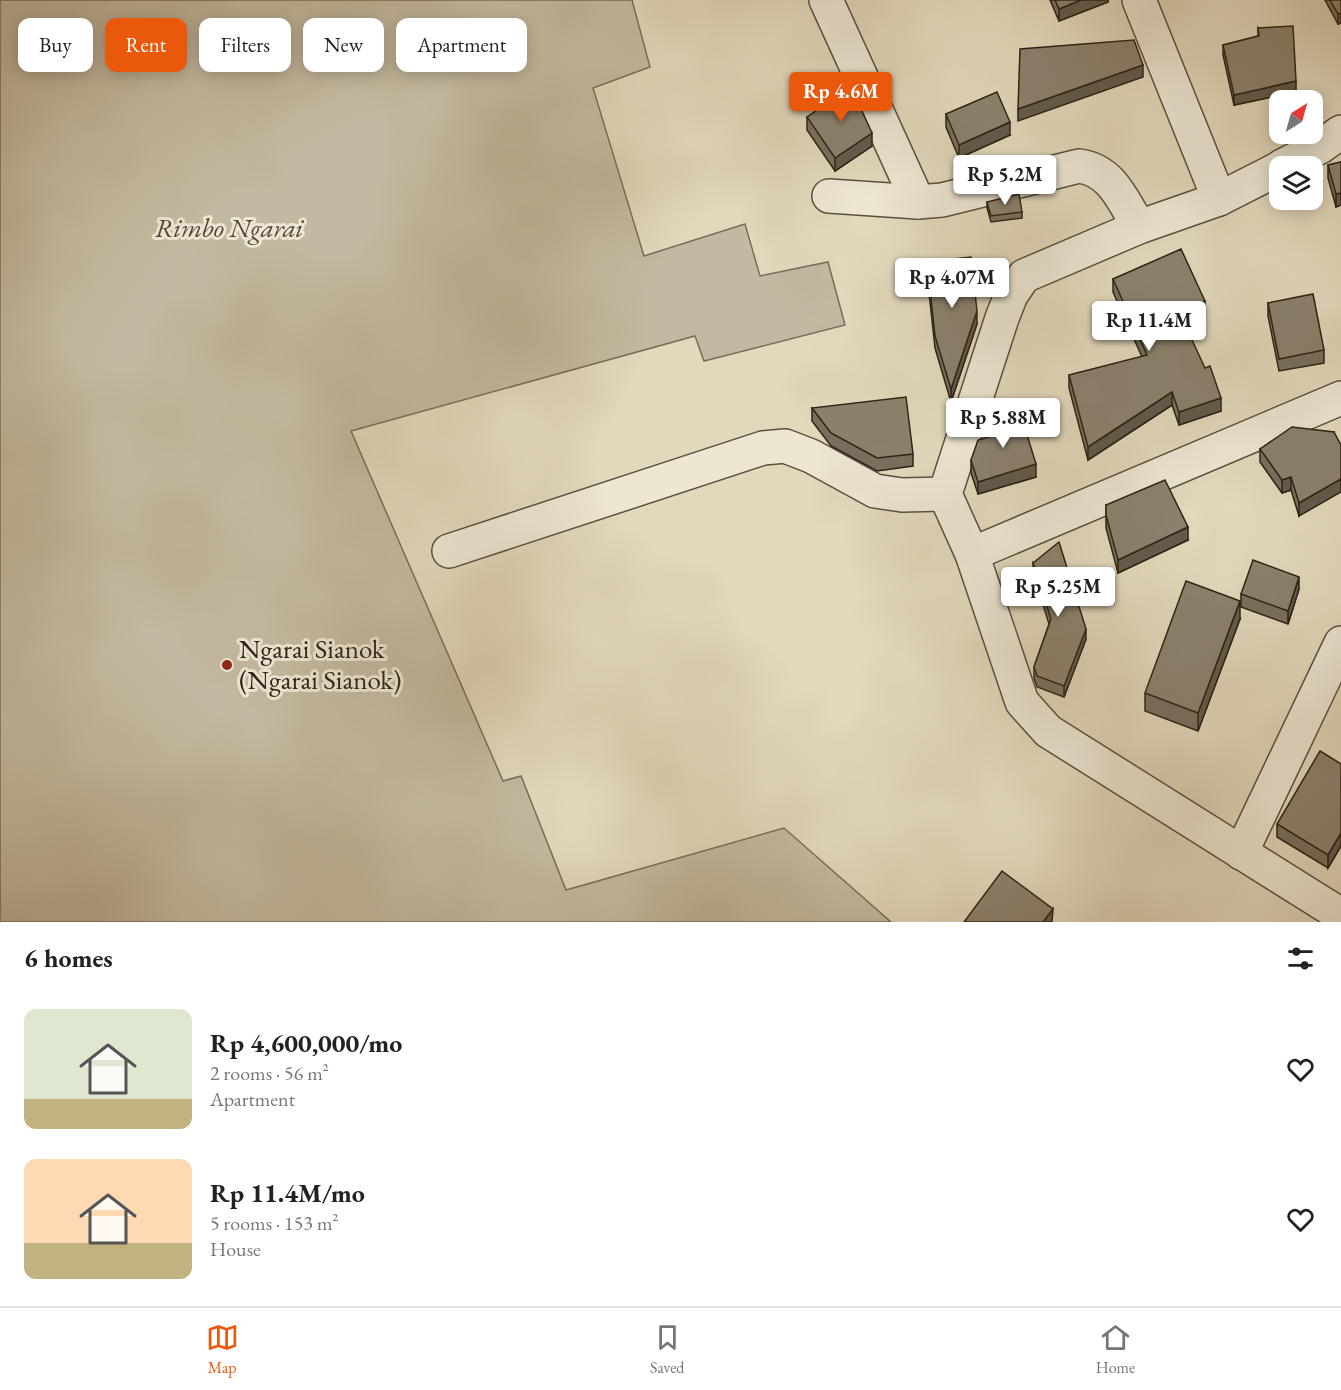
<!DOCTYPE html>
<html lang="en">
<head>
<meta charset="utf-8">
<style>
	:root { --surface:#fff; --page:#f2f2f2; --text:#222; --muted:#767676; --line:#e0e0e0; --accent:#ea580c }
	body { margin:0; font-family:"EB Garamond",serif; background:var(--page); color:var(--text); height:100vh; display:flex; flex-direction:column; font-size:22px; white-space:nowrap }
	* { box-sizing:border-box; margin:0 }
	p { font-size:20px; color:var(--muted) }
	.icon { flex:none; width:33px; height:33px; fill:none; stroke:currentColor; stroke-width:2; stroke-linecap:round; stroke-linejoin:round }
	.map { position:relative; height:922px; overflow:hidden }
	.details { display:flex; flex-direction:column; background:var(--surface); flex:1 }
	.details>* { flex:none }
	.guide { position:absolute; left:18px; top:18px; width:600px; height:54px; display:flex; gap:12px }
	.needle { width:39px; rotate:37deg }
	.controls { position:absolute; left:1269px; top:90px; display:grid; gap:12px }
	.controls a { display:grid; place-items:center; width:54px; height:54px; border-radius:12px; background:var(--surface); box-shadow:0 3px 15px #0003; font-size:30px }
	.price { position:absolute; translate:-50% -51px; padding:0 14px; border-radius:6px; background:#fff; color:#222; font-size:20px; line-height:39px; filter:drop-shadow(0 2px 3px #0008) }
	.price::after { content:''; position:absolute; left:50%; top:36px; width:18px; height:14px; margin-left:-9px; background:inherit; clip-path:polygon(0 0,100% 0,50% 100%) }
	.price.selected { background:var(--accent); color:#fff }
	ul { padding:0; list-style:none }
	li { display:flex; align-items:center; gap:18px; height:150px; padding:0 24px }
	li span { display:grid; place-items:center; flex:none; width:168px; height:120px; border-radius:12px; color:#555 }
	li>.icon { margin-inline-start:auto }
	span .icon { width:72px; height:72px; fill:#fffc; stroke-width:1 }
	li b { font-size:26px }
	h2 { display:flex; justify-content:space-between; align-items:center; height:72px; padding:0 24px; font-size:26px }
	.chip { padding:0 21px; border-radius:12px; background:var(--surface); box-shadow:0 3px 15px #0003; font-size:21px; line-height:54px }
	.chip.selected { background:var(--accent); color:#fff }
	.menu { display:flex; justify-content:space-around; align-items:center; height:84px; border-top:2px solid var(--line); background:var(--surface); font-size:16px; color:var(--muted) }
	.menu a { display:grid; justify-items:center; gap:3px }
	.menu .selected { color:var(--accent) }
	.map>svg:first-child { display:block }
	.green { fill:#c3b9a0; stroke:#786e5c; stroke-width:1.5 }
	.lines { fill:none; stroke-linecap:round; stroke-linejoin:round }
	.minor-casing { stroke:#5a5040; stroke-width:36 }
	.minor { stroke:#ece6d3; stroke-width:33 }
	.wall { fill:#786f5e; stroke:#2d2317; stroke-width:1.5 }
	.shaded-wall { fill:#615a4c; stroke:#2d2317; stroke-width:1.5 }
	.building { fill:#8b816d; stroke:#2d2317; stroke-width:1.5 }
	.poi-dot { fill:#8f2418; stroke:#ece6d3; stroke-width:2 }
	.labels { text-anchor:middle; stroke-width:6; stroke-linejoin:round; paint-order:stroke }
	.park-label { font-size:27px; font-style:italic; fill:#524839; stroke:#ece6d3 }
	.poi-label { font-size:27px; fill:#2d2317; stroke:#ece6d3; text-anchor:start }
</style>
</head>
<body>
<div class="map">
<svg width="1341" height="922" viewBox="0 0 1341 922">
	<rect width="100%" height="100%" fill="#e2d8bc"/>
	<filter id="stains"><feTurbulence type="fractalNoise" baseFrequency=".00333" numOctaves="4"/><feColorMatrix values="0 0 0 0 .2 0 0 0 0 .09 0 0 0 0 .02 0 0 0 .5 -.17"/></filter>
	<radialGradient id="worn" r=".72"><stop offset=".6" stop-color="#630" stop-opacity="0"/><stop offset="1" stop-color="#630" stop-opacity=".3"/></radialGradient>
	<polygon class="green" points="0,0 632,0 650,67 593,88 644,256 745,224 760,276 828,262 845,325 704,361 695,336 351,431 503,781 521,776 566,890 784,828 891,922 0,922"/>
	<g class="lines">
		<g class="minor-casing">
			<g id="minor">
				<polyline points="826,0 918,202"/>
				<polyline points="1139,0 1219,199"/>
				<polyline points="1282,166 1320,147 1341,132"/>
				<polyline points="1280,168 1219,199 1139,227 1024,276 1011,295 1002,318 945,494 972,554 1022,702 1048,731 1341,915"/>
				<path d="M 829,196 L 918,202 L 942,200 L 1079,166 C 1112,170 1123,201 1139,227"/>
				<polyline points="449,551 763,448 785,446 811,456 875,491 902,495 945,494"/>
				<polyline points="972,554 1341,398"/>
				<polyline points="1241,853 1341,643"/>
			</g>
		</g>
		<use href="#minor" class="minor"/>
	</g>
	<g class="wall">
		<polygon points="1050,0 1108,0 1108,2 1059,21"/>
		<polygon points="1325,0 1341,0 1341,23 1338,24"/>
		<polygon points="1258,28 1296,92 1234,105 1223,55 1223,45 1258,36"/>
		<polygon points="946,114 1010,135 959,158 946,127"/>
		<polygon points="807,117 872,146 835,171 807,130"/>
		<polygon points="1341,162 1341,205 1336,207 1328,178 1328,165"/>
		<polygon points="987,202 1022,212 1022,218 991,222 987,208"/>
		<polygon points="927,262 977,324 951,402 935,348 927,274"/>
		<polygon points="1113,279 1205,314 1184,323 1221,411 1179,425 1172,405 1088,460 1069,388 1069,375 1142,357 1113,292"/>
		<polygon points="1268,303 1324,350 1324,363 1279,371 1268,316"/>
		<polygon points="812,408 913,454 913,466 877,471 831,446 812,421"/>
		<polygon points="988,421 1036,477 978,494 971,473 971,460 989,437 988,434"/>
		<polygon points="1334,432 1299,516 1291,490 1282,493 1260,462 1260,449"/>
		<polygon points="1106,505 1188,540 1118,573 1106,528"/>
		<polygon points="1033,563 1086,639 1064,697 1037,687 1034,678 1034,667 1049,624 1033,573"/>
		<polygon points="1299,589 1288,624 1241,607 1241,594"/>
		<polygon points="1240,619 1198,731 1145,711 1145,693"/>
		<polygon points="1341,764 1341,846 1328,868 1277,837 1277,824"/>
	</g>
	<g class="shaded-wall">
		<polygon points="1081,0 1108,0 1108,2 1059,21 1059,9"/>
		<polygon points="1341,13 1341,23 1338,24 1338,14"/>
		<polygon points="1143,65 1143,77 1018,121 1018,109"/>
		<polygon points="1296,81 1296,92 1234,105 1234,95"/>
		<polygon points="1010,122 1010,135 959,158 959,145"/>
		<polygon points="872,133 872,146 835,171 835,158"/>
		<polygon points="1341,193 1341,205 1336,207 1336,194"/>
		<polygon points="1205,301 1205,314 1179,325 1179,312"/>
		<polygon points="977,311 977,324 951,402 951,389"/>
		<polygon points="1172,392 1172,405 1088,460 1088,447"/>
		<polygon points="1221,398 1221,411 1179,425 1179,412"/>
		<polygon points="1036,464 1036,477 978,494 978,482"/>
		<polygon points="1291,477 1291,490 1282,493 1282,480"/>
		<polygon points="1341,479 1341,492 1299,516 1299,503"/>
		<polygon points="1188,527 1188,540 1118,573 1118,560"/>
		<polygon points="1299,577 1299,589 1288,624 1288,611"/>
		<polygon points="1240,601 1240,619 1198,731 1198,713"/>
		<polygon points="1086,629 1086,639 1064,697 1064,686"/>
		<polygon points="1341,833 1341,846 1328,868 1328,855"/>
		<polygon points="1053,909 1052,922 1043,922"/>
	</g>
	<g class="building">
		<polygon points="1055,0 1081,0 1059,9"/>
		<polygon points="1330,0 1341,0 1341,13 1338,14"/>
		<polygon points="1293,26 1296,81 1234,95 1223,45 1259,36 1258,28"/>
		<polygon points="1134,40 1143,65 1018,109 1020,49"/>
		<polygon points="851,87 872,133 835,158 807,117"/>
		<polygon points="997,92 1010,122 959,145 946,114"/>
		<polygon points="1341,162 1341,193 1336,194 1328,165"/>
		<polygon points="1019,194 1022,212 991,216 987,202"/>
		<polygon points="1181,249 1205,301 1179,312 1205,368 1210,366 1221,398 1179,412 1172,392 1088,447 1069,375 1147,355 1113,279"/>
		<polygon points="971,257 977,311 951,389 935,336 927,262"/>
		<polygon points="1313,294 1324,350 1279,359 1268,303"/>
		<polygon points="906,397 913,454 877,458 831,433 812,408"/>
		<polygon points="1020,412 1036,464 978,482 971,460 978,440 992,436 988,421"/>
		<polygon points="1292,427 1334,432 1341,445 1341,479 1299,503 1291,477 1282,480 1260,449"/>
		<polygon points="1165,480 1188,527 1118,560 1106,515 1106,505"/>
		<polygon points="1059,542 1086,629 1064,686 1037,676 1034,667 1051,619 1033,563"/>
		<polygon points="1253,560 1299,577 1288,611 1241,594"/>
		<polygon points="1186,581 1240,601 1198,713 1145,693"/>
		<polygon points="1320,751 1341,764 1341,833 1328,855 1277,824"/>
		<polygon points="1002,871 1053,909 1043,922 964,922"/>
	</g>
	<circle class="poi-dot" cx="227" cy="665" r="6"/>
	<g class="labels">
		<g class="park-label">
			<text x="229" y="237">Rimbo Ngarai</text>
		</g>
		<g class="poi-label">
			<text x="239" y="658">Ngarai Sianok<tspan x="239" dy="31">(Ngarai Sianok)</tspan></text>
		</g>
	</g>
	<rect width="100%" height="100%" filter="url(#stains)"/>
	<rect width="100%" height="100%" fill="url(#worn)"/>
</svg>
<div class="controls">
<a><svg class="needle" viewBox="-14 -14 28 28"><path d="M0-13l5 13h-10z" fill="#e53935"/><path d="M0 13l5-13h-10z" fill="#767676"/></svg></a>
<a><svg class="icon" aria-label="layers" viewBox="0 0 24 24"><path d="M12 4l9 5-9 5-9-5zM3 14l9 5 9-5"/></svg></a>
</div>
<b class="price selected" style="left:841px;top:123px">Rp 4.6M</b>
<b class="price" style="left:1005px;top:206px">Rp 5.2M</b>
<b class="price" style="left:952px;top:309px">Rp 4.07M</b>
<b class="price" style="left:1149px;top:352px">Rp 11.4M</b>
<b class="price" style="left:1003px;top:449px">Rp 5.88M</b>
<b class="price" style="left:1058px;top:618px">Rp 5.25M</b>
<div class="guide">
<a class="chip">Buy</a>
<a class="chip selected">Rent</a>
<a class="chip">Filters</a>
<a class="chip">New</a>
<a class="chip">Apartment</a>
</div>
</div>
<section class="details">
<h2>6 homes<svg class="icon" aria-label="filters" viewBox="0 0 24 24"><path d="M4 7h16M4 17h16"/><circle cx="9" cy="7" r="2"/><circle cx="15" cy="17" r="2"/></svg></h2>
<ul>
<li><span style="background:linear-gradient(#dfe7d0 75%,#c2b280 0)"><svg class="icon" aria-label="home" viewBox="0 0 24 24"><path d="M3 11l9-7 9 7M6 9v11h12V9"/></svg></span><div><b>Rp 4,600,000/mo</b><p>2 rooms · 56 m²</p><p>Apartment</p></div><svg class="icon" aria-label="heart" viewBox="0 0 24 24"><path d="M12 20l-8-8c-3-5 5-10 8-4 3-6 11-1 8 4z"/></svg></li>
<li><span style="background:linear-gradient(#ffd9b3 70%,#c2b280 0)"><svg class="icon" aria-label="home" viewBox="0 0 24 24"><path d="M3 11l9-7 9 7M6 9v11h12V9"/></svg></span><div><b>Rp 11.4M/mo</b><p>5 rooms · 153 m²</p><p>House</p></div><svg class="icon" aria-label="heart" viewBox="0 0 24 24"><path d="M12 20l-8-8c-3-5 5-10 8-4 3-6 11-1 8 4z"/></svg></li>
</ul>
</section>
<nav class="menu">
<a class="selected"><svg class="icon" aria-label="map" viewBox="0 0 24 24"><path d="M3 6l6-2 6 2 6-2v14l-6 2-6-2-6 2zM9 4v14M15 6v14"/></svg>Map</a>
<a><svg class="icon" aria-label="saved" viewBox="0 0 24 24"><path d="M7 4h10v16l-5-4-5 4z"/></svg>Saved</a>
<a><svg class="icon" aria-label="home" viewBox="0 0 24 24"><path d="M3 11l9-7 9 7M6 9v11h12V9"/></svg>Home</a>
</nav>
</body>
</html>
